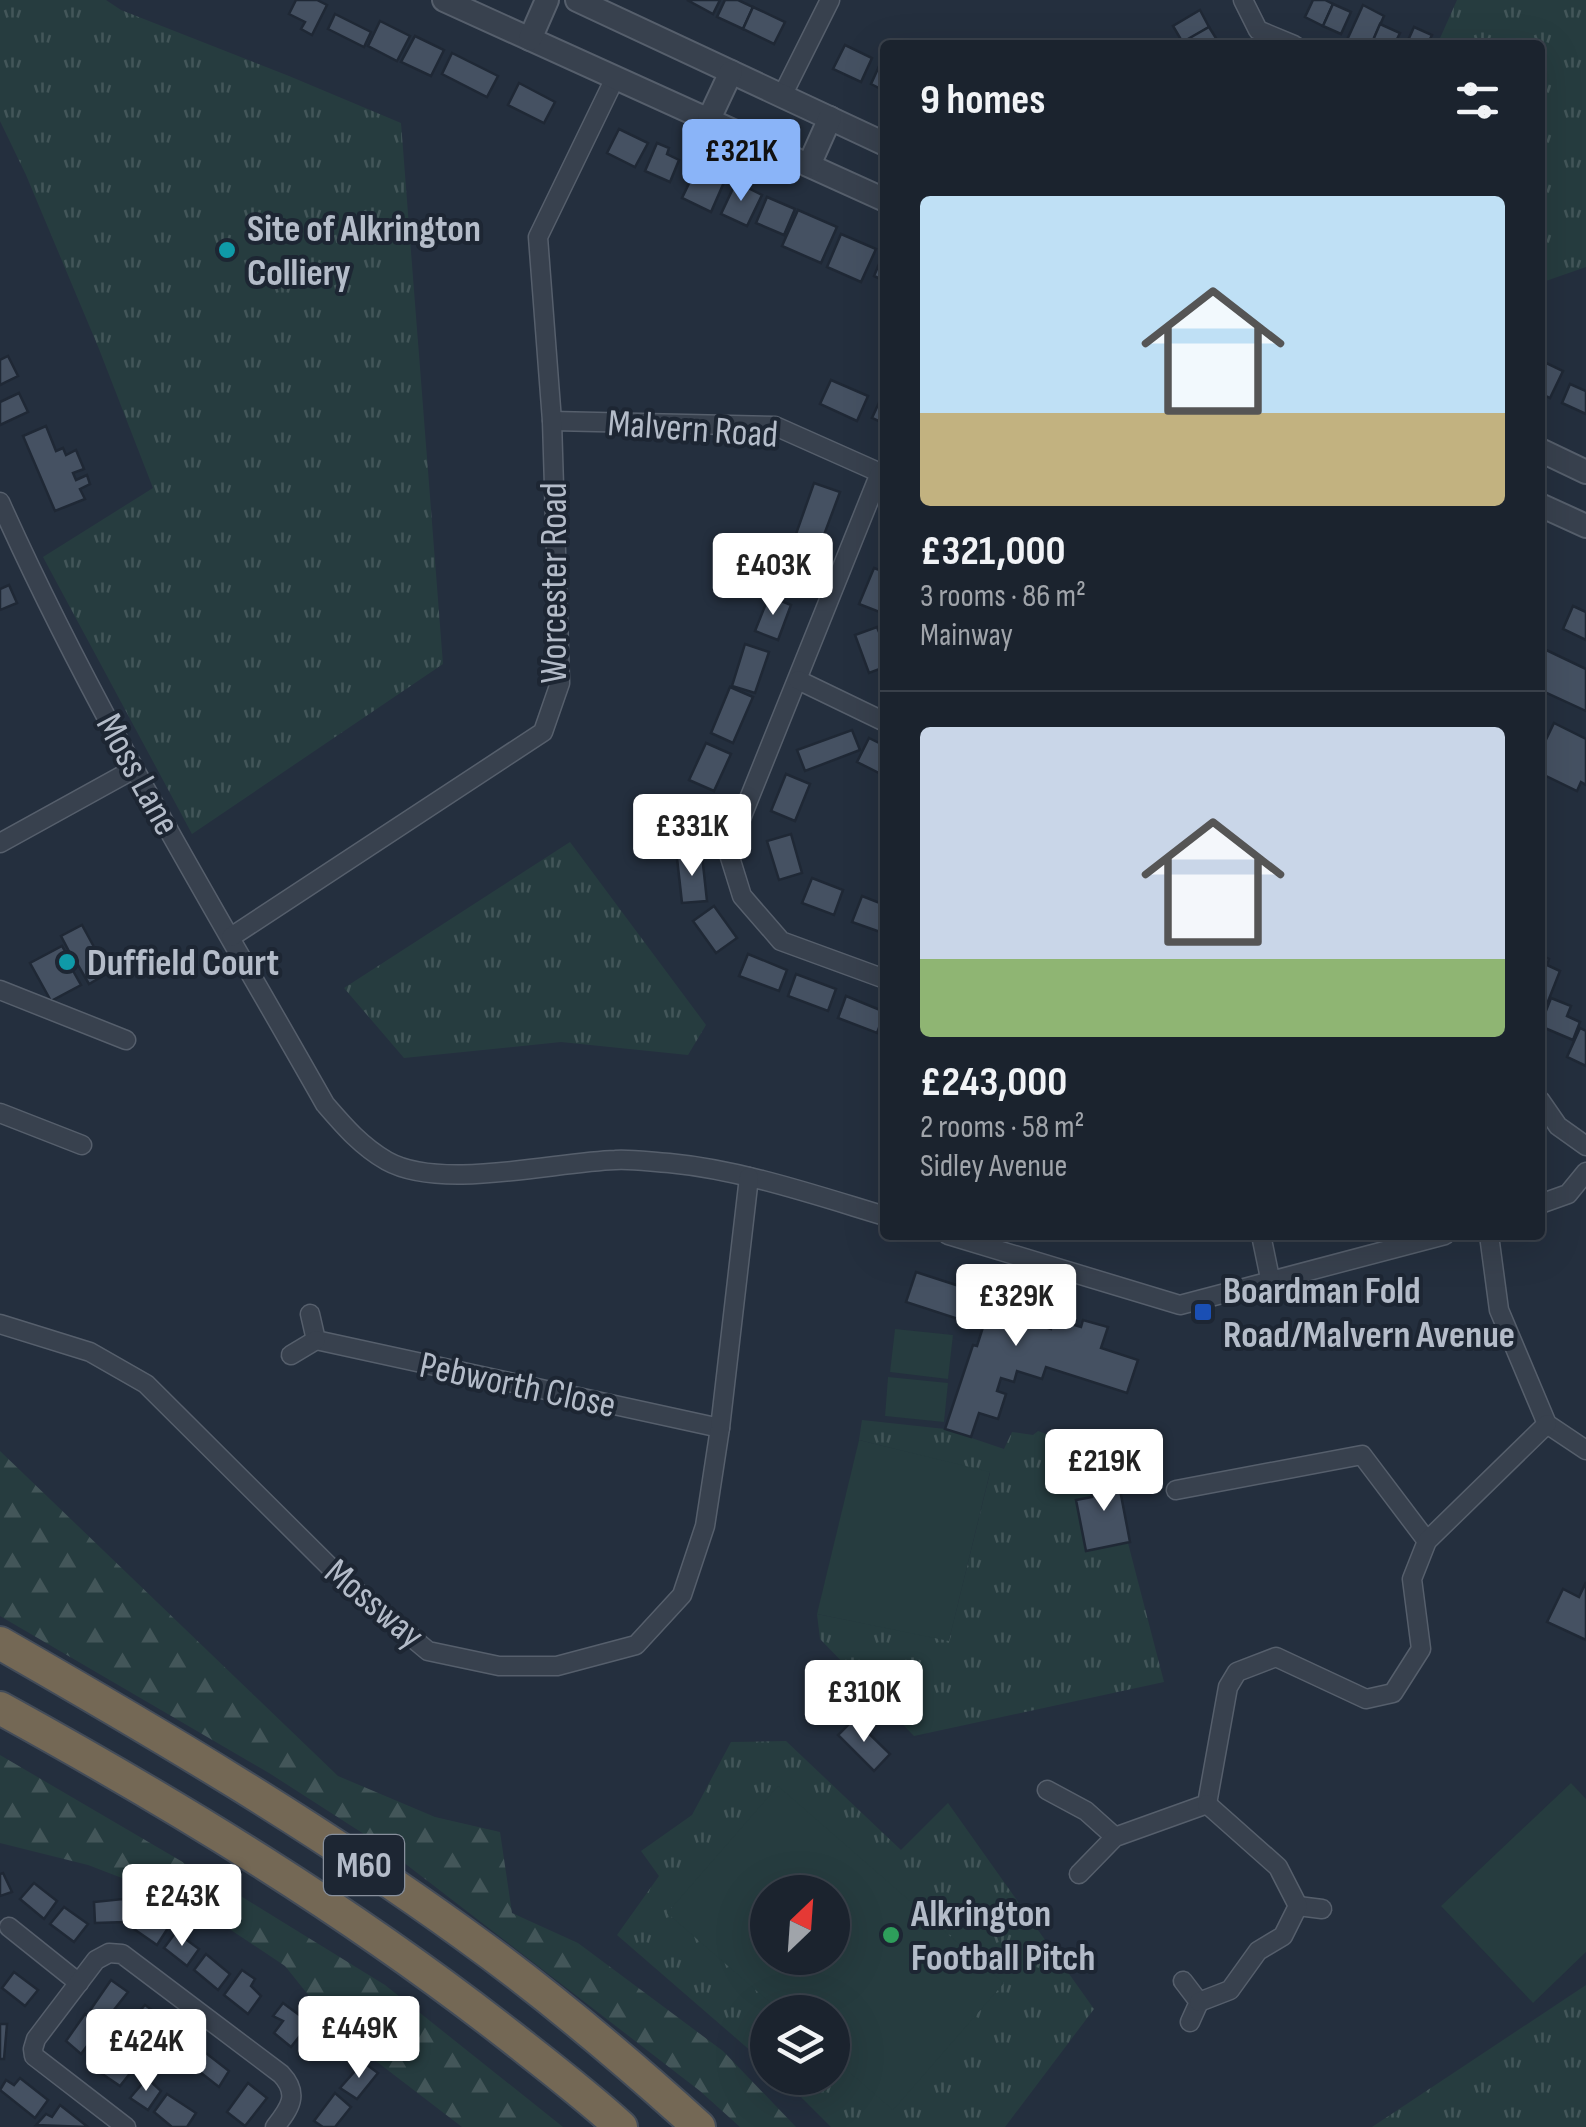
<!DOCTYPE html>
<html lang="en">
<head>
<meta charset="utf-8">
<style>
	:root { --surface:#1b232e; --page:#282f3a; --text:#f1f3f6; --muted:#a0a4aa; --line:#39404a; --accent:#8ab4f8 }
	body { margin:0; font-family:"Sofia Sans Condensed",sans-serif; background:var(--page); color:var(--text); height:100vh; display:flex; flex-direction:column; font-size:38px; white-space:nowrap }
	* { box-sizing:border-box; margin:0 }
	p { font-size:32px; color:var(--muted) }
	.icon { flex:none; width:55px; height:55px; fill:none; stroke:currentColor; stroke-width:2; stroke-linecap:round; stroke-linejoin:round }
	.map { position:relative; flex:1; overflow:hidden }
	.drawer { position:absolute; left:880px; top:40px; width:665px; height:1200px; display:flex; flex-direction:column; background:var(--surface); border-radius:10px; box-shadow:0 10px 40px #0002,0 0 0 2px var(--line) }
	.drawer>* { flex:none }
	.needle { width:65px; rotate:25deg }
	.tools { position:absolute; left:750px; top:1875px; display:grid; gap:20px }
	.tools a { display:grid; place-items:center; width:100px; height:100px; border-radius:50%; background:var(--surface); box-shadow:0 10px 40px #0002,0 0 0 2px var(--line); font-size:50px }
	.price { position:absolute; translate:-50% -85px; padding:0 22px; border-radius:10px; background:#fff; color:#222; font-size:32px; line-height:65px; filter:drop-shadow(0 2px 5px #0008) }
	.price::after { content:''; position:absolute; left:50%; top:60px; width:30px; height:22px; margin-left:-15px; background:inherit; clip-path:polygon(0 0,100% 0,50% 100%) }
	.price.selected { background:var(--accent); color:#111 }
	ul { padding:0; list-style:none }
	li { display:grid; align-content:center; gap:20px; height:530px; padding:0 40px }
	li+li { border-top:2px solid var(--line) }
	li span { display:grid; place-items:center; height:310px; border-radius:10px; color:#555 }
	li>.icon { margin-inline-start:auto }
	span .icon { width:180px; height:180px; fill:#fffc; stroke-width:1 }
	li b { font-size:42px }
	h2 { display:flex; justify-content:space-between; align-items:center; height:120px; padding:0 40px; font-size:42px }
	.map>svg:first-child { display:block }
	.grass { fill:url(#grass-tufts); fill-rule:evenodd }
	.forest { fill:url(#forest-firs) }
	.pitch { fill:#263c3f; fill-rule:evenodd }
	.building { fill:#455162; stroke:#1f2835; stroke-width:2.5 }
	.lines { fill:none; stroke-linecap:round; stroke-linejoin:round }
	.minor-casing { stroke:#565f6c; stroke-width:21 }
	.tertiary-casing { stroke:#565f6c; stroke-width:26 }
	.motorway-casing { stroke:#434c59; stroke-width:36 }
	.minor { stroke:#38414e; stroke-width:18 }
	.tertiary { stroke:#38414e; stroke-width:22 }
	.motorway { stroke:#746855; stroke-width:32 }
	.culture-dot { fill:#0f9aa8; stroke:#1d2633; stroke-width:4 }
	.transit-dot { fill:#1a4fb4; stroke:#1d2633; stroke-width:4 }
	.leisure-dot { fill:#2e9e5b; stroke:#1d2633; stroke-width:4 }
	.labels { text-anchor:middle; stroke-width:8; stroke-linejoin:round; paint-order:stroke }
	.shield { fill:#1d2633; stroke:#878f9c; stroke-width:2.5 }
	.shield-label { font-size:35px; font-weight:bold; fill:#b4bcc9 }
	.poi-label { font-size:38px; font-weight:bold; fill:#b4bcc9; stroke:#1d2633; text-anchor:start }
	.street-label { font-size:38px; fill:#b4bcc9; stroke:#1d2633 }
</style>
</head>
<body>
<div class="map">
<svg width="1586" height="2127" viewBox="0 0 1586 2127">
	<defs>
		<pattern id="grass-tufts" width="24" height="20" patternUnits="userSpaceOnUse" patternTransform="scale(2.5)"><rect width="24" height="20" fill="#263c3f"/><path d="M3 7l-1-3M5 7V3M7 7l1-3M15 17l-1-3M17 17v-4M19 17l1-3" fill="none" stroke="#435659"/></pattern>
		<pattern id="forest-firs" width="22" height="20" patternUnits="userSpaceOnUse" patternTransform="scale(2.5)"><rect width="22" height="20" fill="#263c3f"/><path d="M5 1l3.5 6h-7zM16 11l3.5 6h-7z" fill="#435659"/></pattern>
	</defs>
	<rect width="100%" height="100%" fill="#242f3e"/>
	<g class="grass">
		<polygon points="0,0 106,0 121,10 289,76 401,123 443,664 192,834 43,557 153,488 99,349 26,175 0,121"/>
		<polygon points="1457,0 1586,0 1586,267 1540,283 1540,45 1437,45"/>
		<polygon points="570,842 706,1025 688,1055 561,1042 404,1058 344,988"/>
		<polygon points="862,1420 945,1429 1004,1449 1012,1432 1033,1435 1038,1431 1107,1456 1116,1469 1100,1472 1102,1481 1090,1483 1092,1497 1076,1500 1086,1551 1128,1543 1164,1682 914,1736 820,1639 817,1614 949,1640 990,1473 859,1440"/>
		<path d="M 786,1741 L 901,1850 L 948,1803 L 1094,2009 L 1005,2127 L 831,2127 L 782,2078 L 832,2078 L 832,2012 L 768,2012 L 767,2065 L 617,1935 L 659,1876 L 641,1851 L 692,1815 L 731,1742 ZM 768,1892 L 832,1892 L 832,1958 L 768,1958 Z"/>
		<polygon points="1586,1985 1586,2127 1372,2127"/>
	</g>
	<g class="forest">
		<polygon points="0,1451 338,1776 435,1817 500,1832 512,1913 578,1943 723,2051 796,2127 740,2127 700,2091 381,1845 269,1773 0,1616"/>
		<polygon points="0,1755 239,1895 385,1985 563,2127 462,2127 338,2032 285,1966 195,1906 88,1865 0,1843"/>
	</g>
	<g class="pitch">
		<polygon points="895,1329 953,1335 948,1379 890,1372"/>
		<polygon points="888,1377 948,1383 944,1422 885,1416"/>
		<polygon points="859,1440 990,1472 949,1641 817,1614"/>
		<polygon points="1571,1783 1586,1799 1586,1952 1533,2003 1441,1906"/>
		<path d="M 778,1786 L 1004,1983 L 893,2110 L 833,2058 L 832,2012 L 781,2012 L 667,1913 ZM 768,1892 L 832,1892 L 832,1958 L 768,1958 Z"/>
	</g>
	<g class="building">
		<polygon points="296,0 317,0 327,5 312,35 301,29 305,22 289,14"/>
		<polygon points="687,0 720,0 713,14"/>
		<polygon points="725,0 738,0 753,7 743,29 717,17"/>
		<polygon points="1313,0 1325,0 1333,4 1323,26 1305,17"/>
		<polygon points="1333,4 1351,12 1341,34 1323,26"/>
		<polygon points="1363,5 1384,16 1371,45 1358,45 1347,40"/>
		<polygon points="753,7 785,22 774,44 743,29"/>
		<polygon points="1200,10 1209,27 1183,43 1173,26"/>
		<polygon points="335,14 371,32 364,47 328,29"/>
		<polygon points="380,21 410,36 397,61 368,46"/>
		<polygon points="1380,24 1400,33 1394,45 1371,45"/>
		<polygon points="1209,27 1219,43 1216,45 1191,45 1188,39"/>
		<polygon points="1414,27 1432,35 1427,45 1406,45"/>
		<polygon points="415,36 444,50 431,76 401,62"/>
		<polygon points="845,45 872,58 861,82 833,69"/>
		<polygon points="452,53 498,76 487,97 442,74"/>
		<polygon points="881,62 885,64 885,91 871,84"/>
		<polygon points="519,83 555,102 544,123 508,105"/>
		<polygon points="619,129 648,143 635,167 607,153"/>
		<polygon points="657,143 669,148 667,154 679,160 670,182 645,171"/>
		<polygon points="697,167 725,180 711,212 682,198"/>
		<polygon points="736,182 762,195 747,226 721,214"/>
		<polygon points="767,197 795,209 784,235 756,223"/>
		<polygon points="798,210 837,227 821,263 782,246"/>
		<polygon points="841,234 876,249 861,282 827,267"/>
		<polygon points="885,250 885,281 874,276"/>
		<polygon points="8,356 18,376 0,385 0,360"/>
		<polygon points="1540,360 1563,371 1550,398 1540,393"/>
		<polygon points="831,380 868,396 857,421 820,404"/>
		<polygon points="1570,384 1586,391 1586,414 1562,403"/>
		<polygon points="19,393 28,412 0,425 0,402"/>
		<polygon points="883,394 885,394 885,424 872,418"/>
		<polygon points="46,426 56,451 63,448 66,455 76,450 84,469 73,473 76,480 87,475 90,484 80,489 85,499 55,511 23,436"/>
		<polygon points="814,483 840,492 821,543 796,534"/>
		<polygon points="791,544 814,554 798,591 775,581"/>
		<polygon points="874,568 885,572 885,606 882,613 859,604"/>
		<polygon points="9,585 17,603 0,610 0,589"/>
		<polygon points="769,596 791,605 778,640 755,631"/>
		<polygon points="1573,606 1586,612 1586,640 1563,629"/>
		<polygon points="877,627 885,647 885,667 869,673 855,635"/>
		<polygon points="745,644 769,652 755,693 732,686"/>
		<polygon points="1540,647 1586,669 1586,711 1540,690"/>
		<polygon points="730,687 753,697 733,743 711,733"/>
		<polygon points="1554,723 1586,739 1586,785 1581,782 1577,791 1540,773 1540,752"/>
		<polygon points="852,730 860,750 805,771 797,750"/>
		<polygon points="869,738 885,746 885,776 857,762"/>
		<polygon points="706,743 731,754 714,791 689,780"/>
		<polygon points="786,774 810,784 795,821 771,811"/>
		<polygon points="679,797 705,800 701,840 675,836"/>
		<polygon points="791,834 802,873 779,880 767,841"/>
		<polygon points="702,855 707,901 682,903 677,858"/>
		<polygon points="812,878 843,890 834,915 802,903"/>
		<polygon points="862,896 885,905 883,933 852,922"/>
		<polygon points="714,906 737,938 716,953 693,921"/>
		<polygon points="82,925 94,947 88,951 92,959 99,956 108,973 89,984 78,965 72,969 81,985 51,1001 30,963 62,946 70,960 73,959 61,936"/>
		<polygon points="748,954 787,970 779,991 739,976"/>
		<polygon points="1540,955 1549,959 1547,965 1560,971 1547,1004 1540,1001"/>
		<polygon points="796,974 836,989 828,1011 788,996"/>
		<polygon points="846,996 885,1012 877,1033 838,1018"/>
		<polygon points="1551,998 1571,1006 1567,1016 1580,1022 1573,1040 1540,1026"/>
		<polygon points="1580,1028 1586,1031 1586,1066 1567,1057"/>
		<polygon points="916,1272 1036,1311 1032,1323 1051,1329 1054,1319 1081,1327 1083,1320 1108,1327 1101,1348 1138,1360 1127,1393 1046,1367 1042,1379 1017,1371 1014,1382 1001,1378 997,1391 1006,1394 998,1419 979,1413 971,1437 945,1429 973,1345 977,1346 983,1327 906,1302"/>
		<polygon points="1116,1469 1130,1542 1086,1551 1076,1500 1092,1497 1090,1483 1102,1481 1100,1472"/>
		<polygon points="1586,1582 1586,1640 1547,1622 1563,1589 1579,1597"/>
		<polygon points="854,1719 890,1754 874,1771 838,1735"/>
		<polygon points="3,1873 12,1892 0,1896 0,1874"/>
		<polygon points="34,1883 57,1901 44,1919 20,1899"/>
		<polygon points="123,1899 125,1922 95,1923 94,1902"/>
		<polygon points="64,1907 88,1924 74,1942 50,1924"/>
		<polygon points="145,1909 170,1925 157,1945 131,1927"/>
		<polygon points="176,1932 199,1949 187,1966 164,1948"/>
		<polygon points="206,1954 230,1974 218,1990 194,1970"/>
		<polygon points="242,1970 255,1979 251,1986 261,1996 248,2014 224,1995"/>
		<polygon points="14,1972 38,1990 25,2006 2,1988"/>
		<polygon points="111,1980 128,1992 106,2020 91,2009"/>
		<polygon points="283,2003 310,2023 291,2047 274,2033 283,2021 273,2016"/>
		<polygon points="145,2005 170,2023 159,2039 132,2020"/>
		<polygon points="85,2014 102,2026 81,2054 66,2041"/>
		<polygon points="0,2024 7,2024 4,2059 0,2059"/>
		<polygon points="178,2028 198,2042 184,2062 163,2047"/>
		<polygon points="114,2046 139,2062 120,2086 95,2069"/>
		<polygon points="202,2050 229,2071 219,2087 191,2065"/>
		<polygon points="363,2062 378,2073 357,2099 340,2088"/>
		<polygon points="20,2078 48,2100 35,2118 0,2090 6,2080 14,2085"/>
		<polygon points="147,2078 161,2091 148,2110 130,2098"/>
		<polygon points="248,2083 267,2098 245,2126 227,2112"/>
		<polygon points="335,2093 351,2107 335,2127 323,2127 314,2121"/>
		<polygon points="167,2094 196,2113 187,2127 172,2127 154,2112"/>
		<polygon points="60,2105 88,2127 36,2125 46,2114 52,2117"/>
	</g>
	<g class="lines">
		<g class="minor-casing">
			<g id="minor">
				<polyline points="1243,0 1258,30 1294,45"/>
				<polyline points="782,96 830,0"/>
				<polyline points="552,421 775,426 885,475"/>
				<polyline points="880,473 728,851 742,896 781,941 885,979"/>
				<path d="M 0,502 C 93,710 213,906 325,1104 C 344,1126 361,1146 387,1161 C 441,1191 554,1162 615,1160 C 633,1159 651,1162 669,1163 C 742,1170 815,1195 885,1216"/>
				<polyline points="798,680 885,722"/>
				<polyline points="0,843 134,769"/>
				<polyline points="231,937 543,732 560,683 552,421 538,237 615,78"/>
				<polyline points="0,990 126,1040"/>
				<polyline points="1540,1100 1558,1126 1586,1146"/>
				<polyline points="0,1113 82,1145"/>
				<polyline points="1540,1204 1568,1194 1586,1172"/>
				<polyline points="948,1235 1180,1305 1445,1235"/>
				<polyline points="1261,1235 1271,1283"/>
				<polyline points="1489,1235 1499,1310 1547,1424 1586,1450"/>
				<polyline points="310,1314 316,1340 720,1428"/>
				<polyline points="0,1324 90,1352 146,1384 343,1580 428,1651 499,1666 557,1666 636,1645 682,1595 705,1526 720,1428 749,1177"/>
				<polyline points="291,1355 316,1340"/>
				<polyline points="1176,1490 1362,1455 1427,1541"/>
				<polyline points="1047,1790 1086,1811 1115,1837"/>
				<polyline points="1079,1874 1115,1837 1207,1804 1228,1687 1237,1672 1276,1657 1366,1699 1393,1693 1421,1649 1412,1579 1427,1541 1547,1424"/>
				<polyline points="1298,1906 1322,1909"/>
				<polyline points="9,1927 79,1983"/>
				<polyline points="1183,1981 1199,2002 1190,2022"/>
				<polyline points="1199,2002 1230,1990 1258,1951 1283,1936 1298,1906 1278,1867 1207,1804"/>
				<path d="M 126,2127 L 34,2056 L 33,2049 L 36,2039 L 96,1960 L 109,1953 L 122,1954 L 281,2074 C 300,2094 290,2108 275,2127"/>
			</g>
		</g>
		<g class="tertiary-casing">
			<g id="tertiary">
				<polyline points="444,0 885,200"/>
				<polyline points="577,0 885,144"/>
				<polyline points="530,39 547,0"/>
				<polyline points="709,119 731,72"/>
				<polyline points="809,165 830,118"/>
				<polyline points="1540,450 1586,472"/>
				<polyline points="1540,505 1586,526"/>
			</g>
		</g>
		<g class="motorway-casing">
			<g id="motorway">
				<path d="M 0,1643 C 159,1734 316,1827 464,1934 C 546,1993 624,2059 699,2127"/>
				<path d="M 0,1708 C 178,1806 349,1910 510,2036 C 548,2066 586,2095 621,2127"/>
			</g>
		</g>
		<use href="#minor" class="minor"/>
		<use href="#tertiary" class="tertiary"/>
		<use href="#motorway" class="motorway"/>
	</g>
	<g class="culture-dot">
		<circle cx="227" cy="250" r="10"/>
		<circle cx="67" cy="962" r="10"/>
	</g>
	<rect class="transit-dot" x="1193" y="1302" width="20" height="20" rx="5"/>
	<circle class="leisure-dot" cx="891" cy="1935" r="10"/>
	<g class="labels">
		<rect class="shield" x="324" y="1835" width="80" height="60" rx="8"/>
		<g class="shield-label">
			<text x="364" y="1877">M60</text>
		</g>
		<g class="poi-label">
			<text x="247" y="241">Site of Alkrington<tspan x="247" dy="44">Colliery</tspan></text>
			<text x="87" y="975">Duffield Court</text>
			<text x="1223" y="1303">Boardman Fold<tspan x="1223" dy="44">Road/Malvern Avenue</tspan></text>
			<text x="911" y="1926">Alkrington<tspan x="911" dy="44">Football Pitch</tspan></text>
		</g>
		<g class="street-label">
			<text transform="translate(693 428) rotate(4)" y="13">Malvern Road</text>
			<text transform="translate(553 583) rotate(-90)" y="13">Worcester Road</text>
			<text transform="translate(139 774) rotate(61)" y="13">Moss Lane</text>
			<text transform="translate(518 1384) rotate(12)" y="13">Pebworth Close</text>
			<text transform="translate(375 1603) rotate(40)" y="13">Mossway</text>
		</g>
	</g>
</svg>
<div class="tools">
<a><svg class="needle" viewBox="-14 -14 28 28"><path d="M0-13l5 13h-10z" fill="#e53935"/><path d="M0 13l5-13h-10z" fill="#a0a4aa"/></svg></a>
<a><svg class="icon" aria-label="layers" viewBox="0 0 24 24"><path d="M12 4l9 5-9 5-9-5zM3 14l9 5 9-5"/></svg></a>
</div>
<b class="price selected" style="left:741px;top:204px">£321K</b>
<b class="price" style="left:773px;top:618px">£403K</b>
<b class="price" style="left:692px;top:879px">£331K</b>
<b class="price" style="left:1016px;top:1349px">£329K</b>
<b class="price" style="left:1104px;top:1514px">£219K</b>
<b class="price" style="left:864px;top:1745px">£310K</b>
<b class="price" style="left:182px;top:1949px">£243K</b>
<b class="price" style="left:359px;top:2081px">£449K</b>
<b class="price" style="left:146px;top:2094px">£424K</b>
<section class="drawer">
<h2>9 homes<svg class="icon" aria-label="filters" viewBox="0 0 24 24"><path d="M4 7h16M4 17h16"/><circle cx="9" cy="7" r="2"/><circle cx="15" cy="17" r="2"/></svg></h2>
<ul>
<li><span style="background:linear-gradient(#bfe0f5 70%,#c2b280 0)"><svg class="icon" aria-label="home" viewBox="0 0 24 24"><path d="M3 11l9-7 9 7M6 9v11h12V9"/></svg></span><div><b>£321,000</b><p>3 rooms · 86 m²</p><p>Mainway</p></div></li>
<li><span style="background:linear-gradient(#c9d6e8 75%,#8fb573 0)"><svg class="icon" aria-label="home" viewBox="0 0 24 24"><path d="M3 11l9-7 9 7M6 9v11h12V9"/></svg></span><div><b>£243,000</b><p>2 rooms · 58 m²</p><p>Sidley Avenue</p></div></li>
</ul>
</section>
</div>
</body>
</html>
